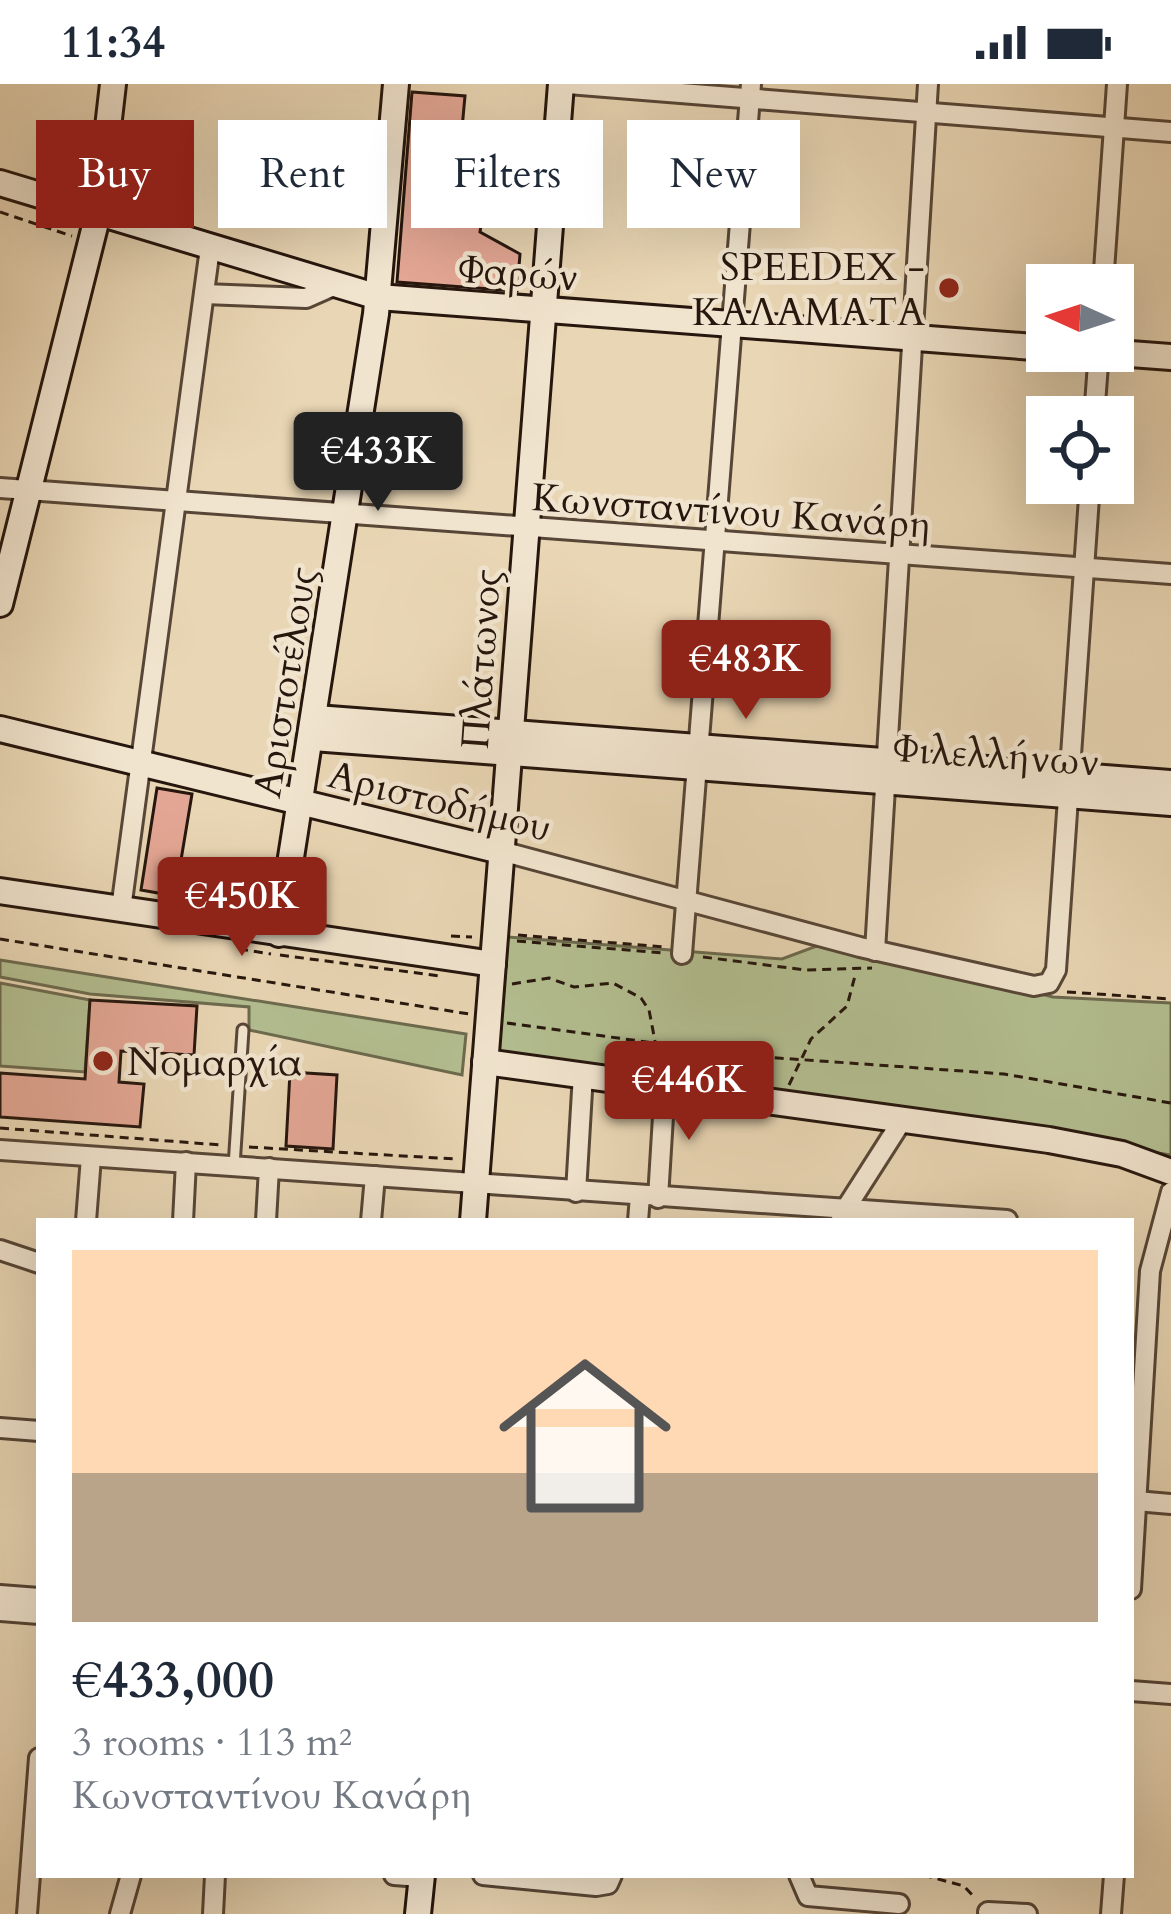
<!DOCTYPE html>
<html lang="en">
<head>
<meta charset="utf-8">
<style>
	:root { --surface:#fff; --page:#f2f2f3; --text:#1f2937; --muted:#747a83; --accent:#8f2418 }
	body { margin:0; font-family:Cardo,serif; background:var(--page); color:var(--text); height:100vh; display:flex; flex-direction:column; font-size:45px; white-space:nowrap }
	* { box-sizing:border-box; margin:0 }
	p { font-size:39px; color:var(--muted) }
	.icon { flex:none; width:66px; height:66px; fill:none; stroke:currentColor; stroke-width:2; stroke-linecap:round; stroke-linejoin:round }
	.map { position:relative; flex:1; overflow:hidden }
	.drawer { position:absolute; left:36px; top:1134px; width:1098px; height:660px; display:flex; flex-direction:column; background:var(--surface); border-radius:0px; box-shadow:0 12px 48px #0002 }
	.drawer>* { flex:none }
	.banner { position:absolute; left:36px; top:36px; width:1101px; height:108px; display:flex; gap:24px }
	.needle { width:78px; rotate:273deg }
	.fabs { position:absolute; left:1026px; top:180px; display:grid; gap:24px }
	.fabs a { display:grid; place-items:center; width:108px; height:108px; border-radius:0px; background:var(--surface); box-shadow:0 12px 48px #0002; font-size:60px }
	.price { position:absolute; translate:-50% -102px; padding:0 27px; border-radius:12px; background:var(--accent); color:#fff; font-size:39px; line-height:78px; filter:drop-shadow(0 3px 6px #0008) }
	.price::after { content:''; position:absolute; left:50%; top:72px; width:36px; height:27px; margin-left:-18px; background:inherit; clip-path:polygon(0 0,100% 0,50% 100%) }
	.price.selected { background:#222; color:#fff }
	ul { padding:0; list-style:none }
	li { display:grid; align-content:center; gap:24px; height:636px; padding:0 36px }
	li span { display:grid; place-items:center; height:372px; border-radius:0px; color:#555 }
	li>.icon { margin-inline-start:auto }
	span .icon { width:216px; height:216px; fill:#fffc; stroke-width:1 }
	li b { font-size:51px }
	.chip { padding:0 42px; border-radius:0px; background:var(--surface); box-shadow:0 12px 48px #0002; font-size:42px; line-height:108px }
	.chip.selected { background:var(--accent); color:#fff }
	.status { display:flex; justify-content:space-between; align-items:center; height:84px; padding:0 60px; background:var(--surface); direction:ltr }
	.status svg { height:33px; fill:currentColor }
	.map>svg:first-child { display:block }
	.green { fill:#b3be90; stroke:#6c6a4e; stroke-width:3 }
	.building { fill:#e3a694; stroke:#26160d; stroke-width:3 }
	.lines { fill:none; stroke-linecap:round; stroke-linejoin:round }
	.lane-casing { stroke:#574637; stroke-width:15 }
	.street-casing { stroke:#574637; stroke-width:24 }
	.secondary-casing { stroke:#26160d; stroke-width:30 }
	.path { stroke:#26160d; stroke-width:3; stroke-dasharray:9 6; stroke-linecap:butt }
	.lane { stroke:#f1e4ce; stroke-width:9 }
	.street { stroke:#f1e4ce; stroke-width:18 }
	.secondary { stroke:#f1e4ce; stroke-width:24 }
	.poi-dot { fill:#8f2418; stroke:#f1e4ce; stroke-width:4.5 }
	.labels { text-anchor:middle; stroke-width:9; stroke-linejoin:round; paint-order:stroke }
	.poi-label { font-size:39px; fill:#26160d; stroke:#f1e4ce; text-anchor:end }
	.street-label { font-size:39px; fill:#26160d; stroke:#f1e4ce }
</style>
</head>
<body>
<div class="status"><b>11:34</b><svg viewBox="0 0 49 12"><path d="M0 12V9h3v3zM5 12V6h3v6zM10 12V3h3v9zM15 12V0h3v12zM26 1h20v11H26zM47 4h2v5h-2z"/></svg></div>
<div class="map">
<svg width="1171" height="1830" viewBox="0 0 1171 1830">
	<rect width="100%" height="100%" fill="#e9d6b4"/>
	<filter id="stains"><feTurbulence type="fractalNoise" baseFrequency=".00167" numOctaves="4"/><feColorMatrix values="0 0 0 0 .2 0 0 0 0 .09 0 0 0 0 .02 0 0 0 .5 -.17"/></filter>
	<radialGradient id="worn" r=".72"><stop offset=".6" stop-color="#630" stop-opacity="0"/><stop offset="1" stop-color="#630" stop-opacity=".3"/></radialGradient>
	<g class="green">
		<polygon points="508,853 782,875 830,857 1053,913 1171,919 1171,1071 499,967"/>
		<polygon points="0,876 466,950 462,991 249,946 249,923 90,910 0,893"/>
		<polygon points="0,899 90,916 85,988 0,982"/>
	</g>
	<g class="building">
		<polygon points="412,8 465,12 459,77 493,83 497,52 534,57 527,125 484,122 480,148 520,170 517,207 397,198"/>
		<polygon points="157,704 192,710 175,812 141,806"/>
		<polygon points="90,916 197,922 194,971 121,967 119,998 144,1000 140,1043 0,1033 0,989 85,995"/>
		<polygon points="290,988 337,991 333,1065 286,1062"/>
	</g>
	<g class="lines">
		<g class="lane-casing">
			<polyline id="lane" points="234,1082 243,946"/>
		</g>
		<g class="street-casing">
			<g id="street">
				<polyline points="568,0 1171,48"/>
				<polyline points="1103,201 1117,0"/>
				<polyline points="204,210 306,214 331,203"/>
				<polyline points="1094,333 1099,267"/>
				<polyline points="0,404 1171,490"/>
				<polyline points="501,767 860,863 1034,902 1049,899 1056,886 1090,399"/>
				<polyline points="121,825 210,164"/>
				<polyline points="875,867 928,0"/>
				<polyline points="682,870 751,0"/>
				<polyline points="0,1066 1007,1136"/>
				<polyline points="576,1108 583,990"/>
				<polyline points="658,1114 665,1000"/>
				<polyline points="841,1132 903,1035"/>
				<polyline points="86,1137 91,1073"/>
				<polyline points="183,1137 186,1078"/>
				<polyline points="266,1137 269,1084"/>
				<polyline points="371,1137 375,1092"/>
				<polyline points="638,1137 640,1112"/>
				<polyline points="0,1166 39,1179"/>
				<polyline points="0,1344 39,1347"/>
				<polyline points="1136,1417 1171,1420"/>
				<polyline points="1131,1505 1150,1187 1171,1108"/>
				<polyline points="0,1511 39,1514"/>
				<polyline points="0,1527 39,1530"/>
				<polyline points="1131,1607 1171,1610"/>
				<polyline points="394,1791 421,1793"/>
				<polyline points="483,1791 596,1802 608,1800 612,1791"/>
				<polyline points="799,1791 808,1812 899,1820"/>
				<polyline points="988,1828 1027,1830"/>
				<polyline points="27,1830 39,1674"/>
				<polyline points="120,1830 131,1791"/>
				<polyline points="213,1830 215,1791"/>
				<polyline points="1111,1830 1114,1791"/>
			</g>
		</g>
		<g class="secondary-casing">
			<g id="secondary">
				<polyline points="0,99 378,213 1047,264"/>
				<polyline points="1090,267 1171,273"/>
				<polyline points="0,520 98,130 113,0"/>
				<polyline points="316,634 1171,699"/>
				<polyline points="0,645 501,767"/>
				<polyline points="313,654 1171,719"/>
				<polyline points="0,807 493,880"/>
				<polyline points="279,850 376,230 396,0"/>
				<polyline points="485,978 1049,1056 1122,1070 1171,1088"/>
				<polyline points="473,1137 561,0"/>
				<polyline points="418,1830 422,1791"/>
			</g>
		</g>
		<g class="path">
			<polyline points="0,128 72,152"/>
			<polyline points="1055,283 1081,285"/>
			<polyline points="518,851 664,863"/>
			<polyline points="451,852 472,853"/>
			<polyline points="0,855 469,930"/>
			<polyline points="517,857 663,869"/>
			<polyline points="239,865 271,870"/>
			<polyline points="280,871 440,892"/>
			<polyline points="703,873 806,886 872,884"/>
			<polyline points="512,900 549,894 574,903 613,899 641,914 649,926 655,957"/>
			<polyline points="1067,908 1171,915"/>
			<polyline points="507,939 750,972 1004,990 1171,1019"/>
			<polyline points="789,1001 811,955 847,922 856,888"/>
			<polyline points="0,1044 221,1061"/>
			<polyline points="249,1063 455,1075"/>
			<polyline points="923,1791 964,1802 974,1813"/>
		</g>
		<use href="#lane" class="lane"/>
		<use href="#street" class="street"/>
		<use href="#secondary" class="secondary"/>
	</g>
	<g class="poi-dot">
		<circle cx="949" cy="204" r="12"/>
		<circle cx="103" cy="977" r="12"/>
	</g>
	<g class="labels">
		<g class="poi-label">
			<text x="925" y="196">SPEEDEX -<tspan x="925" dy="45">ΚΑΛΑΜΑΤΑ</tspan></text>
			<text x="127" y="991" text-anchor="start">Νομαρχία</text>
		</g>
		<g class="street-label">
			<text transform="translate(518 188) rotate(4)" y="14">Φαρών</text>
			<text transform="translate(731 426) rotate(4)" y="14">Κωνσταντίνου Κανάρη</text>
			<text transform="translate(480 575) rotate(-86)" y="14">Πλάτωνος</text>
			<text transform="translate(284 598) rotate(-81)" y="14">Αριστοτέλους</text>
			<text transform="translate(996 670) rotate(4)" y="14">Φιλελλήνων</text>
			<text transform="translate(440 716) rotate(14)" y="14">Αριστοδήμου</text>
		</g>
	</g>
	<rect width="100%" height="100%" filter="url(#stains)"/>
	<rect width="100%" height="100%" fill="url(#worn)"/>
</svg>
<div class="fabs">
<a><svg class="needle" viewBox="-14 -14 28 28"><path d="M0-13l5 13h-10z" fill="#e53935"/><path d="M0 13l5-13h-10z" fill="#747a83"/></svg></a>
<a><svg class="icon" aria-label="locate" viewBox="0 0 24 24"><circle cx="12" cy="12" r="6"/><path d="M12 2v4M12 18v4M2 12h4M18 12h4"/></svg></a>
</div>
<b class="price selected" style="left:378px;top:430px">€433K</b>
<b class="price" style="left:746px;top:638px">€483K</b>
<b class="price" style="left:242px;top:875px">€450K</b>
<b class="price" style="left:689px;top:1059px">€446K</b>
<div class="banner">
<a class="chip selected">Buy</a>
<a class="chip">Rent</a>
<a class="chip">Filters</a>
<a class="chip">New</a>
</div>
<section class="drawer">
<ul>
<li><span style="background:linear-gradient(#ffd9b3 60%,#b9a48a 0)"><svg class="icon" aria-label="home" viewBox="0 0 24 24"><path d="M3 11l9-7 9 7M6 9v11h12V9"/></svg></span><div><b>€433,000</b><p>3 rooms · 113 m²</p><p>Κωνσταντίνου Κανάρη</p></div></li>
</ul>
</section>
</div>
</body>
</html>
